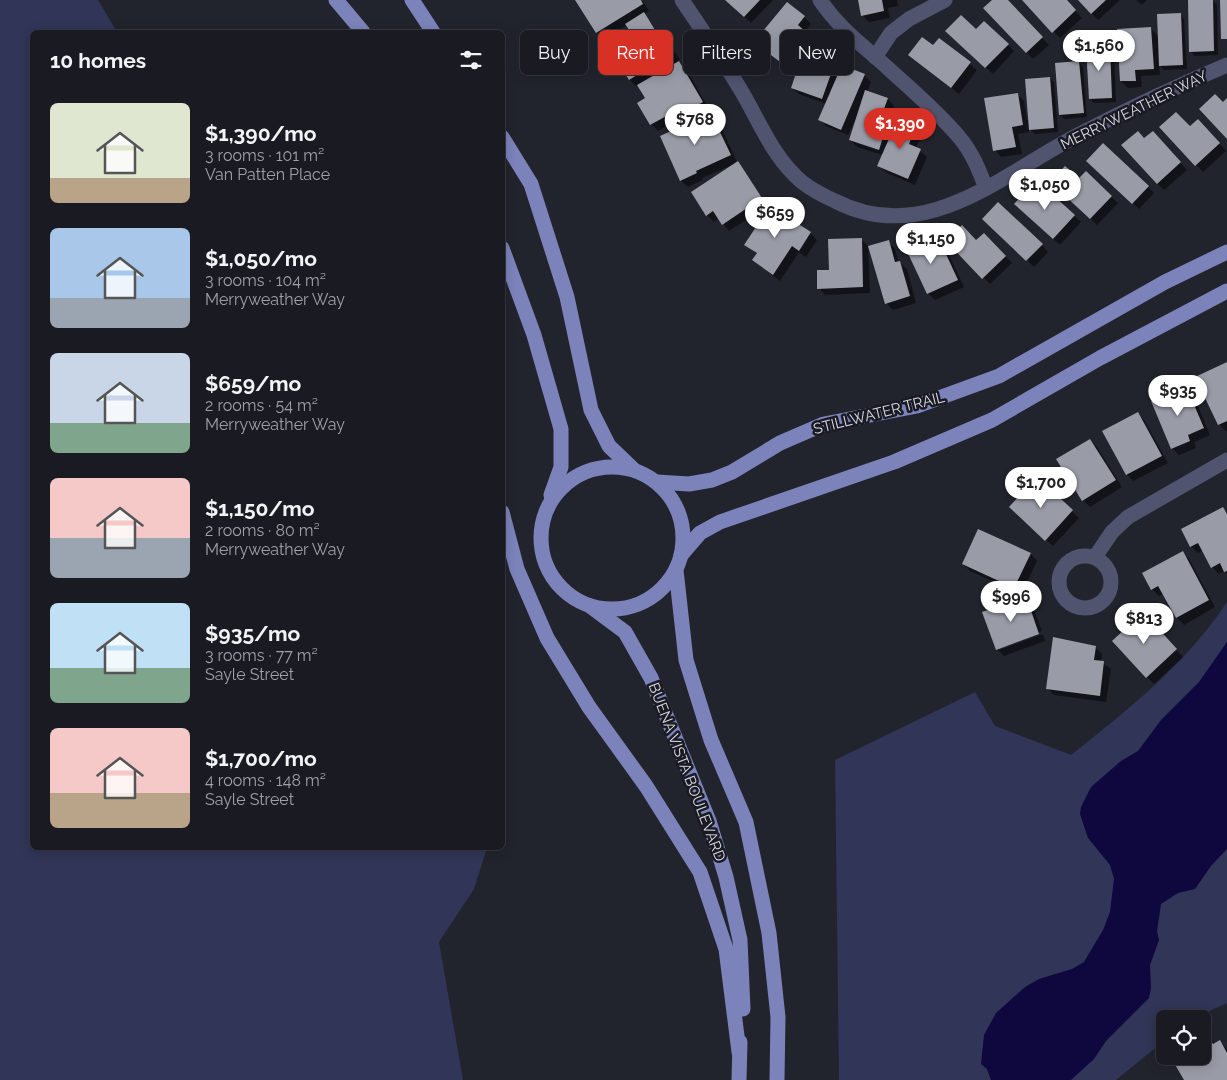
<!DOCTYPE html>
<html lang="en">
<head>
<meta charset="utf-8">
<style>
	:root { --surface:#1a1b22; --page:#27282f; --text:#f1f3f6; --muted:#9fa1a5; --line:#383940; --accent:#d93025 }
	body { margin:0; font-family:Raleway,sans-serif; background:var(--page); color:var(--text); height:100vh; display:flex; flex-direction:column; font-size:19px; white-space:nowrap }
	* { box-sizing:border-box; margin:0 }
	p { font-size:16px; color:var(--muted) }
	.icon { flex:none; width:28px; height:28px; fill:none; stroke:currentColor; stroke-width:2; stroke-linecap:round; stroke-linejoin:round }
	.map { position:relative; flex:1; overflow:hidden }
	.panel { position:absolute; left:30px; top:30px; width:475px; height:820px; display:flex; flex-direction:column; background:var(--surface); border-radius:8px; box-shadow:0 2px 12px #0003,0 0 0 1px var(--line) }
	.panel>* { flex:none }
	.hud { position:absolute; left:520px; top:30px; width:475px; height:45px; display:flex; gap:10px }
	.tools { position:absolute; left:1156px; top:1010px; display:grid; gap:10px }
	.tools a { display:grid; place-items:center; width:55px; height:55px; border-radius:8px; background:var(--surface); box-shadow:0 2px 12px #0003,0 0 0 1px var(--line); font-size:25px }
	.price { position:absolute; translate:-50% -42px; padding:0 11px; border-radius:18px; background:#fff; color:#222; font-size:16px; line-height:32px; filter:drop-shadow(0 1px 2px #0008) }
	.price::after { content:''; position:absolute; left:50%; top:30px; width:15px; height:11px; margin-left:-8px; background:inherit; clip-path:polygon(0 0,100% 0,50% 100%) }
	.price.on { background:var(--accent); color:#fff }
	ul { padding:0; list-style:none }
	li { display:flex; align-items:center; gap:15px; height:125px; padding:0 20px }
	li span { display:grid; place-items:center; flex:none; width:140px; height:100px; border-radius:8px; color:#555 }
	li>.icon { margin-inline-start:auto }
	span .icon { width:60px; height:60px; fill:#fffc; stroke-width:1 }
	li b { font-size:21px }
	h2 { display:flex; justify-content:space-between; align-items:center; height:60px; padding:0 20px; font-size:21px }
	.chip { padding:0 18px; border-radius:8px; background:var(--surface); box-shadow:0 2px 12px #0003,0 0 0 1px var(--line); font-size:18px; line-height:45px }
	.chip.on { background:var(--accent); color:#fff }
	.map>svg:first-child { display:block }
	.green { fill:#313557 }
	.water { fill:#0e083f }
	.shadow { fill:#0007 }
	.building { fill:#999ca7 }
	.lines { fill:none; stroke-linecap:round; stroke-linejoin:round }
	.minor { stroke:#50546f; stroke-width:15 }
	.major { stroke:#7b83ba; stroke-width:15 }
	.labels { text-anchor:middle; stroke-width:5; stroke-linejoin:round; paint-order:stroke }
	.street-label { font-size:15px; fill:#dadbe1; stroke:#191a23 }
</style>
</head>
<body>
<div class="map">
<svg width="1227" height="1080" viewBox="0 0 1227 1080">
	<rect width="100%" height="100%" fill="#22242d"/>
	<g class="green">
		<polygon points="0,0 98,0 117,32 32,32 32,848 487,848 474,889 439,942 463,1080 0,1080"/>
		<path d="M 1227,602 L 1227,1003 L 1191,1019 L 1165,1019 L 1165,1040 L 1116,1080 L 839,1080 L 835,760 L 975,692 L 995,726 L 1071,755 C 1129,709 1186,664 1227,602 Z"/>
	</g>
	<polygon class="water" points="1227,642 1227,849 1211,866 1195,889 1178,893 1161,904 1157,931 1159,940 1150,965 1151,988 1149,998 1106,1041 1094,1059 1071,1080 991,1080 987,1069 981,1064 984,1035 996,1013 1025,987 1039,979 1072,969 1084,962 1103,930 1110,912 1114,879 1110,865 1088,838 1080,814 1081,807 1091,787 1121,761 1138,751 1161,720 1199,682"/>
	<g class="shadow">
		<polygon points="577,0 642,0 649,11 644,14 665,43 667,42 673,49 680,60 678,61 686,69 709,109 692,119 687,114 658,131 651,124 647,99 639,85 636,86 630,80 632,32 627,25 604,39 597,32"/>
		<polygon points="727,0 773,0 751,23"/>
		<polygon points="859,0 897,0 898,6 888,8 890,18 869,22 863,16"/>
		<polygon points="994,0 1007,0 1049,45 1033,59 985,8"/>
		<polygon points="1024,0 1065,0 1082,18 1060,38"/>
		<polygon points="1079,0 1120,0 1098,20"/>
		<polygon points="1136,0 1147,0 1142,5"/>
		<polygon points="1212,0 1217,5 1218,55 1195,56 1190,51"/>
		<polygon points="1180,14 1184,19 1187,69 1164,70 1159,65 1160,75 1141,76 1142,87 1128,88 1121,81 1151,29 1159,37"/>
		<polygon points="804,17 811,24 805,32 810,40 830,46 836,53 830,71 838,78 864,76 871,82 867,92 888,99 894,106 892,114 898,120 917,125 923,132 916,148 927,157 915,185 885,172 879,166 883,155 857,147 850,140 856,120 855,120 848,135 826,126 820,120 826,104 799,94 792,88 807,44 787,68 763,49"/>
		<polygon points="984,22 1014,51 993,74 947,31 976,31"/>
		<polygon points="939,39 977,70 959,94 910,55 933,47"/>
		<polygon points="1109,47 1114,52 1116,102 1094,103 1090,99"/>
		<polygon points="1079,62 1083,67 1087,117 1065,119 1060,115 1056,64"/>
		<polygon points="1049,78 1054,82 1058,132 1035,134 1029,128 1029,132 1018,134 1022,154 1001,157 995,150 1017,94 1024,101 1027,120 1029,120"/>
		<polygon points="711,114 718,121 737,162 768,206 729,231 719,218 714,222 707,215 732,165 702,178 703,180 688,187 681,181 661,137"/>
		<polygon points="1161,127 1204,127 1226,151 1203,172"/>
		<polygon points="1159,139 1187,170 1164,190 1157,183 1145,140"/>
		<polygon points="1095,168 1148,187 1154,193 1139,209"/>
		<polygon points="1086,173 1118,203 1097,225 1052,182 1079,180"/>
		<polygon points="1037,197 1074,216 1081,222 1060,245 1023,211"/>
		<polygon points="984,219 1042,245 1048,252 1034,267"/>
		<polygon points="810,233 817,240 806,257 799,252 780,281 753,260 757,254 746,244"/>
		<polygon points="984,234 1012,263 990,284 948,241 977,242"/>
		<polygon points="861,239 868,246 870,293 825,295 819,288 830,271"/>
		<polygon points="925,240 931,246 940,242 946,249 964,287 935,300 928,293 907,248"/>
		<polygon points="888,242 895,249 899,262 907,269 916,303 893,310 886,303"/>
		<polygon points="1227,363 1227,431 1226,431 1219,424"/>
		<polygon points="1186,387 1193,394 1210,435 1194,442 1196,448 1179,455 1172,448"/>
		<polygon points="1137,413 1144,420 1168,463 1133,481 1127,474"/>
		<polygon points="1090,440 1097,447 1122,487 1090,507 1083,500"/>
		<polygon points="1037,479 1079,518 1053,546 1017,514"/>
		<polygon points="1223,509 1227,513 1227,573 1225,571 1219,574 1212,567 1203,550 1198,553 1191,546"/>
		<polygon points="978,531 1031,554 1037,561 1021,594 970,571 963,564"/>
		<polygon points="1182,552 1189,559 1215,607 1184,625 1177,618 1164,593 1159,596 1152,589"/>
		<polygon points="1025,598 1032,605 1042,631 999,647 999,650 1043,634 1045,641 1004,656 997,649"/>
		<polygon points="1150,621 1183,657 1154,684 1147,677"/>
		<polygon points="1095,647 1102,654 1101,662 1111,669 1106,702 1054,695 1047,688"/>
		<polygon points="1205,1033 1215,1044 1220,1042 1227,1049 1227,1080 1185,1080 1202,1056"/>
	</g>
	<g class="building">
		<polygon points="575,0 641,0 643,4 596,33"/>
		<polygon points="725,0 760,0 744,17"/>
		<polygon points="858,0 882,0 884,11 861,16"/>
		<polygon points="992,0 1008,0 1043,37 1026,53 983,8"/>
		<polygon points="1022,0 1067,0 1076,10 1052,33"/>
		<polygon points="1078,0 1106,0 1091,14"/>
		<polygon points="1188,0 1213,0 1214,51 1189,52"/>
		<polygon points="1220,0 1227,0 1227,39 1221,39"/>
		<polygon points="787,2 805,16 798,25 805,31 780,62 754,42"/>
		<polygon points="644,12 663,43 667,40 674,52 629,80 607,45 630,31 625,24"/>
		<polygon points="1181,13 1183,65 1159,66 1157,14"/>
		<polygon points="961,15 976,29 984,21 1009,44 985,68 945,31"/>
		<polygon points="1151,27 1154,69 1135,70 1136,81 1120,81 1117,29"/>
		<polygon points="922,37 933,45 939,38 971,62 951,88 908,55"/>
		<polygon points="808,38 830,45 822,67 832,71 822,99 791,88"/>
		<polygon points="1110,46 1112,98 1089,99 1086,47"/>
		<polygon points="679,61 703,102 684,113 681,108 650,125 637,103 645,98 637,85"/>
		<polygon points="1079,61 1084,113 1059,115 1055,63"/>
		<polygon points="842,65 865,74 841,130 818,120"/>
		<polygon points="1050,77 1054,128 1029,130 1025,79"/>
		<polygon points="865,90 888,98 884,109 891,112 879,150 849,140"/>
		<polygon points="1018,93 1023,125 1012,127 1016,147 993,151 984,98"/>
		<polygon points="1215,94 1223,102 1227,98 1227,139 1199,109"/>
		<polygon points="1176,112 1190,126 1198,119 1220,143 1195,166 1159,127"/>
		<polygon points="711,113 731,155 696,171 697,173 680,181 660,136"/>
		<polygon points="899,116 917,124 909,144 921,149 908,179 877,166"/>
		<polygon points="1138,131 1144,138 1153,131 1181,162 1157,184 1121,145"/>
		<polygon points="1103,143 1149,186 1132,204 1086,161"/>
		<polygon points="738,161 762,198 722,225 713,211 706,216 691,192"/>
		<polygon points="1065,166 1079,178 1086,171 1112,196 1090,219 1050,182"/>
		<polygon points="1044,187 1075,215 1053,239 1014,204 1029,188 1037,195"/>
		<polygon points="998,202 1043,244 1026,261 982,219"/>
		<polygon points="770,206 811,232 799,251 792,246 773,275 752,260 757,253 744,245"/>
		<polygon points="962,225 976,240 984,233 1006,256 982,279 946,241"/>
		<polygon points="862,238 863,287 817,289 817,270 829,270 828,239"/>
		<polygon points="925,238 928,246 940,241 958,280 927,294 905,247"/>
		<polygon points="889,240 895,262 900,261 910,296 885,304 868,246"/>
		<polygon points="1227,362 1227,421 1218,425 1195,377"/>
		<polygon points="1186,386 1204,428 1188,435 1190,441 1171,449 1151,401"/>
		<polygon points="1138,412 1162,456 1126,475 1102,431"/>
		<polygon points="1090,439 1116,480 1082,501 1056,459"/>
		<polygon points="1037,477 1073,510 1045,541 1009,507"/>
		<polygon points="1223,507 1227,514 1227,571 1224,572 1220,563 1211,568 1198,543 1190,547 1181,529"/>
		<polygon points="978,529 1031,553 1014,588 962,564"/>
		<polygon points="1183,551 1209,600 1176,618 1158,586 1151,590 1142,573"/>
		<polygon points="1026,596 1039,634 996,650 982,612"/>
		<polygon points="1143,612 1177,649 1146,678 1112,641"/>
		<polygon points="1053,637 1096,646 1094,660 1104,661 1100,696 1046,689"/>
		<polygon points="1206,1032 1213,1044 1220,1040 1227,1053 1227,1080 1184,1080 1170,1056 1202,1056 1202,1033"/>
	</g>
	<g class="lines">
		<g class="minor">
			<path d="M 682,0 C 702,30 723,60 742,92 C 760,123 774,159 802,182 C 812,190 824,196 835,201 C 926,248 1003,173 1080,134 C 1128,109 1177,86 1227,65"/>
			<path d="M 820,0 C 841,31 863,45 890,70 C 913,91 939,113 959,137 C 972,152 979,170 986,188"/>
			<polyline points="875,57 891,33 909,19 945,0"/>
			<circle cx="1085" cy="582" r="26"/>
			<polyline points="1095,557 1112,532 1128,517 1227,460"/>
		</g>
		<g class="major">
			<polyline points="336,0 363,32"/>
			<polyline points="412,0 433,32"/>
			<polyline points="502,137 531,184 567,297 591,410 609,446 634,470"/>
			<polyline points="502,248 534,335 561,429 561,467 551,495"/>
			<circle cx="612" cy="538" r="71"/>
			<polyline points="657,482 689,484 712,480 732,472 780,443 824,424 917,406 999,376 1165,282 1227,252"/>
			<polyline points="502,512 517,569 547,638 589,707 646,786 700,872 726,949 739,1052"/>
			<polyline points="681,555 700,533 720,522 894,462 992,420 1100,358 1227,291"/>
			<polyline points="676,570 686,660 711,740 746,822 769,933 778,1017 777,1080"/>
			<polyline points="590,606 625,632 651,678 709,821 726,877 740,940 743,1009"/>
			<polyline points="739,1080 740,1042"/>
		</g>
	</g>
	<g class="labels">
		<g class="street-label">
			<text transform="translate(1134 110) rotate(-26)" y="5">MERRYWEATHER WAY</text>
			<text transform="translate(879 413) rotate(-14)" y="5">STILLWATER TRAIL</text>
			<text transform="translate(687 772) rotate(69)" y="5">BUENA VISTA BOULEVARD</text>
		</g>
	</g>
</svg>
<div class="tools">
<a><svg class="icon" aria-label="locate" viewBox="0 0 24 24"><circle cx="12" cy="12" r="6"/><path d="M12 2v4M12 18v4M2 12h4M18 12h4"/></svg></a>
</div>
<b class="price" style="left:1099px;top:72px">$1,560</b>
<b class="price" style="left:695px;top:146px">$768</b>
<b class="price on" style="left:900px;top:150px">$1,390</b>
<b class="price" style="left:1045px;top:211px">$1,050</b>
<b class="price" style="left:775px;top:239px">$659</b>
<b class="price" style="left:931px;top:265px">$1,150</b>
<b class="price" style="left:1178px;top:417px">$935</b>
<b class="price" style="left:1041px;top:509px">$1,700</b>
<b class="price" style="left:1011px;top:623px">$996</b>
<b class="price" style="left:1144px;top:645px">$813</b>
<div class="hud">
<a class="chip">Buy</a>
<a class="chip on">Rent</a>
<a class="chip">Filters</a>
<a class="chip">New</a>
</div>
<section class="panel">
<h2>10 homes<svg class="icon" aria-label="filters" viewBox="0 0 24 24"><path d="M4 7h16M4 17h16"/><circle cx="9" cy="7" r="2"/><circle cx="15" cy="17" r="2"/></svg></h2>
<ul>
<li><span style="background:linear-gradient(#dfe7d0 75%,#b9a48a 0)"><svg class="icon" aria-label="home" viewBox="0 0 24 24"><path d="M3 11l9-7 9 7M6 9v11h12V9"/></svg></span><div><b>$1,390/mo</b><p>3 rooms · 101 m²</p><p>Van Patten Place</p></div></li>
<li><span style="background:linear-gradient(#a9c7e8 70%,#9aa5b1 0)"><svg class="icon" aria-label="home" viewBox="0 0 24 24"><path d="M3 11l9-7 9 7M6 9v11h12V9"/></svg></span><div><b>$1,050/mo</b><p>3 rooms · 104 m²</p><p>Merryweather Way</p></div></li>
<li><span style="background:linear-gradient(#c9d6e8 70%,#7fa58c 0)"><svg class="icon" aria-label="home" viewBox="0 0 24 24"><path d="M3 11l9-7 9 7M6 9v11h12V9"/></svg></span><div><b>$659/mo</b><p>2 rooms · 54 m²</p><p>Merryweather Way</p></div></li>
<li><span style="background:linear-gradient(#f6c9c9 60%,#9aa5b1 0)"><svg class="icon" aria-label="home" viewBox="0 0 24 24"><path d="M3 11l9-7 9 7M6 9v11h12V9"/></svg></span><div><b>$1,150/mo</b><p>2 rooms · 80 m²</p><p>Merryweather Way</p></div></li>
<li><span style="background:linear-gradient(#bfe0f5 65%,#7fa58c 0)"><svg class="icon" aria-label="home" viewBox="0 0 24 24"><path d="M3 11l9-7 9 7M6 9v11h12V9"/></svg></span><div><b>$935/mo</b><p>3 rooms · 77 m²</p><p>Sayle Street</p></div></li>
<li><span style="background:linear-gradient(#f6c9c9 65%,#b9a48a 0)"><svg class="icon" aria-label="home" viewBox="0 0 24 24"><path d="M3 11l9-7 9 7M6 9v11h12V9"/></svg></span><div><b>$1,700/mo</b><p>4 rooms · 148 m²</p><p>Sayle Street</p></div></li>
</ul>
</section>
</div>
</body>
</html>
